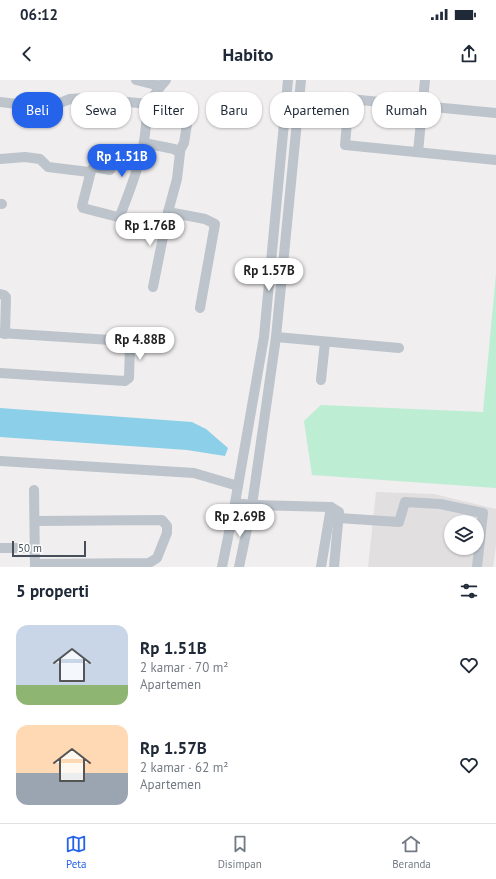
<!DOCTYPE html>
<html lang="id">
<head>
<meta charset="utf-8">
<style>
	:root { --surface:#fff; --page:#f6f6f7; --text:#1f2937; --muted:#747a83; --line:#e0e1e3; --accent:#2563eb }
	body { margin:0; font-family:"PT Sans",sans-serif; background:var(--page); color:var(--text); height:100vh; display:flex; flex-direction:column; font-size:15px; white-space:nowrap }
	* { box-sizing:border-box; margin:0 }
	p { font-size:13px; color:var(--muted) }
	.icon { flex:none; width:22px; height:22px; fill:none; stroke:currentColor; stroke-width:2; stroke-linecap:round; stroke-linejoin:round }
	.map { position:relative; height:487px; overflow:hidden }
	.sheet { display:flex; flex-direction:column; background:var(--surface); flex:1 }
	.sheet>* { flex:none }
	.top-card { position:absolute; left:12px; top:12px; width:472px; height:36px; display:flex; gap:8px }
	.buttons { position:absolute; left:444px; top:435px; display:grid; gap:8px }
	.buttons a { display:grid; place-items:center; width:40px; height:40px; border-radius:50%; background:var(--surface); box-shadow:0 1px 3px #0004; font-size:20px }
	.scale { position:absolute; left:12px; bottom:10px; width:74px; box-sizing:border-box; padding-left:4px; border:2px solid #47505a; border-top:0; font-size:11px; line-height:14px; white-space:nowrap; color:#47505a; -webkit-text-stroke:3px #fff; paint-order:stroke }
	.price { position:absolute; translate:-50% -34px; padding:0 9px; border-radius:14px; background:#fff; color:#222; font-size:13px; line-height:26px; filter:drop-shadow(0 1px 2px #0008) }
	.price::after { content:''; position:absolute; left:50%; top:24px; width:12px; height:9px; margin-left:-6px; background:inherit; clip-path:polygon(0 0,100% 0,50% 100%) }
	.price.active { background:var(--accent); color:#fff }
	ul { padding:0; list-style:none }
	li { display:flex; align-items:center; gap:12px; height:100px; padding:0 16px }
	li span { display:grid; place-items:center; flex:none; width:112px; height:80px; border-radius:12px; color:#555 }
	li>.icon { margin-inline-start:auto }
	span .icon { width:48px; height:48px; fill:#fffc; stroke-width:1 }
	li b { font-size:17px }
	h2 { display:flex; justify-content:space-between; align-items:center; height:48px; padding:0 16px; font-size:17px }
	.pill { padding:0 14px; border-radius:16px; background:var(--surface); box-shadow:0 1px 3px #0004; font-size:14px; line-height:36px }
	.pill.active { background:var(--accent); color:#fff }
	.status { display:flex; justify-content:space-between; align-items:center; height:28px; padding:0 20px; background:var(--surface); direction:ltr }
	.status svg { height:11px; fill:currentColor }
	header { display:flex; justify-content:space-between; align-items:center; height:52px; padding:0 16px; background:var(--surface); font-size:18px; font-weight:700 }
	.tab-bar { display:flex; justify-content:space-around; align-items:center; height:56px; border-top:1px solid var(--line); background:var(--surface); font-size:11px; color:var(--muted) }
	.tab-bar a { display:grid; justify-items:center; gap:2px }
	.tab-bar .active { color:var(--accent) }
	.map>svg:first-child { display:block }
	.education { fill:#e1dfdf; fill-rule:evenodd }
	.green { fill:#bdedd3 }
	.water { fill:#8ccfe8 }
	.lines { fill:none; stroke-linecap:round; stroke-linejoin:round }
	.minor { stroke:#bdc4cc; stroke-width:10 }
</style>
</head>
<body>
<div class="status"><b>06:12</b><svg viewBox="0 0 49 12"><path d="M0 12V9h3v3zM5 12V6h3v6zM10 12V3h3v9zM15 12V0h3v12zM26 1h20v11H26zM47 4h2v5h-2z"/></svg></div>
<header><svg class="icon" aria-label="back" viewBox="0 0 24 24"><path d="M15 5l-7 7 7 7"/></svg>Habito<svg class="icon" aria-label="share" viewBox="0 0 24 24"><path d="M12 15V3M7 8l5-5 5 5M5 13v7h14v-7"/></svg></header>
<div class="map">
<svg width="496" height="487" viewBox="0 0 496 487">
	<rect width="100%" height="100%" fill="#f0eeee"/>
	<path class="education" d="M 376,412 L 434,414 L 496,429 L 496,466 L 493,487 L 368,487 ZM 451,442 L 477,442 L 477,468 L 451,468 Z"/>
	<polygon class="green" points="496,194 496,408 312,395 304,341 321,325 483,332"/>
	<polygon class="water" points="0,328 192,342 206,349 228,368 225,376 187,370 0,357"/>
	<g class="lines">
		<g class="minor">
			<polyline points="136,0 160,6"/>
			<polyline points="0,22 42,27 52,26 70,19 85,18 149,24"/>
			<polyline points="496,33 349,19 345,65 496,80"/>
			<polyline points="144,63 174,69 180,73 177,99 168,132 205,139 215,144 200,228"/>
			<polyline points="179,72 184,63 189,32"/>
			<polyline points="418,72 425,0"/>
			<polyline points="0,79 25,77 40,79 48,87 89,92 94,87 110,90 116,78 139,82"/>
			<path d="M 91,91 L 82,126 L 83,128 L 118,137 L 120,136 C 128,115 137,93 142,71 C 150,39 140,28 166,0"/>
			<polyline points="0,124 2,124"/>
			<polyline points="153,207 168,132"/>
			<polyline points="0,214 4,215 6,217 5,254"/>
			<polyline points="0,253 127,261 130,265 129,298 125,301 0,293"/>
			<polyline points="276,257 399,268"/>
			<polyline points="321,300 325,262"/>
			<polyline points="0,381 194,393 238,406"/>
			<polyline points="34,410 35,487"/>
			<polyline points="235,423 252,425 331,427 339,432 334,487"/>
			<polyline points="338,438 399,442 405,422 440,424 483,433 477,487"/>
			<polyline points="35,441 162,440 167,446 167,453 157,478 149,483 35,484"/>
			<polyline points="0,468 35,468"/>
			<polyline points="222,487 235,423 264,257 288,0"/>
			<polyline points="239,487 252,425 276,257 301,0"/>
			<polyline points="321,487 331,427"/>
		</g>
	</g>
</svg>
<div class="buttons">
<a><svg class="icon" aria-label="layers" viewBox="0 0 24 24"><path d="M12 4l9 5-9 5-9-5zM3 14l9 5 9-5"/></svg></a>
</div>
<div class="scale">50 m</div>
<b class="price active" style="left:122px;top:98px">Rp 1.51B</b>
<b class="price" style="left:150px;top:167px">Rp 1.76B</b>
<b class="price" style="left:269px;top:212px">Rp 1.57B</b>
<b class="price" style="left:140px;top:281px">Rp 4.88B</b>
<b class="price" style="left:240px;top:458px">Rp 2.69B</b>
<div class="top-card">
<a class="pill active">Beli</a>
<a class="pill">Sewa</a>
<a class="pill">Filter</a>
<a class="pill">Baru</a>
<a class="pill">Apartemen</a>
<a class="pill">Rumah</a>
</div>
</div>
<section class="sheet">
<h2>5 properti<svg class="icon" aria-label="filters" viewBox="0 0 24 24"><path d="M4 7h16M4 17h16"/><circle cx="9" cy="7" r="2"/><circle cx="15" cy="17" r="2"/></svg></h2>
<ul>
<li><span style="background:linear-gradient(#c9d6e8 75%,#8fb573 0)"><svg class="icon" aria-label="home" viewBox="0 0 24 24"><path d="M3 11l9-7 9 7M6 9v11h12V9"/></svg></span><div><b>Rp 1.51B</b><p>2 kamar · 70 m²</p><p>Apartemen</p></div><svg class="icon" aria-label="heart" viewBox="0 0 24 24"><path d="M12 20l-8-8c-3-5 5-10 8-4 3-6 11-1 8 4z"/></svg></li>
<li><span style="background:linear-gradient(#ffd9b3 60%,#9aa5b1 0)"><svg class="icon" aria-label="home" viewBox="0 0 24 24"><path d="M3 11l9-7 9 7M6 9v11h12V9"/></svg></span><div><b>Rp 1.57B</b><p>2 kamar · 62 m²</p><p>Apartemen</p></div><svg class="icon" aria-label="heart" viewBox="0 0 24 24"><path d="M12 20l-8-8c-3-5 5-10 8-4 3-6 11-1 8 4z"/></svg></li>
</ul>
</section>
<nav class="tab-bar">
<a class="active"><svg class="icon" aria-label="map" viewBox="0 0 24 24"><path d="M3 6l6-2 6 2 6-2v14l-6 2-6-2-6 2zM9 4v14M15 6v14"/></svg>Peta</a>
<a><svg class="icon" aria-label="saved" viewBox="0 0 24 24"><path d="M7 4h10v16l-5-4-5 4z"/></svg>Disimpan</a>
<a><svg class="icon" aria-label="home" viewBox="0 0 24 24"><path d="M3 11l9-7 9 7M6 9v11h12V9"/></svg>Beranda</a>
</nav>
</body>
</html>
